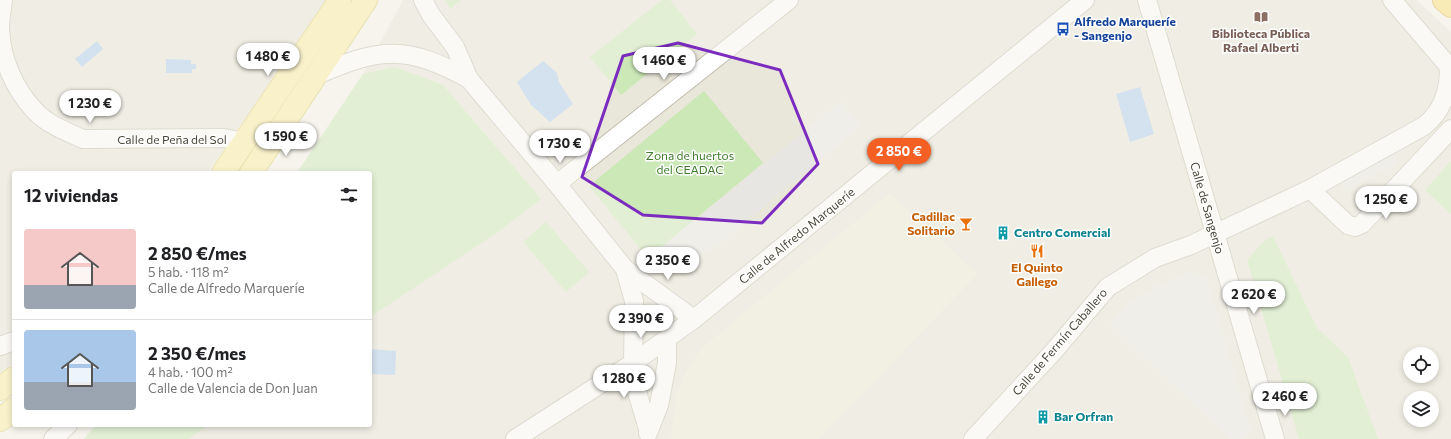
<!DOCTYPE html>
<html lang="es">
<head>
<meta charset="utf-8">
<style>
	:root { --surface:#fff; --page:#f2f2f2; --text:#202124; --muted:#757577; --line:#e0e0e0; --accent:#f45f24 }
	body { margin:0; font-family:Commissioner,sans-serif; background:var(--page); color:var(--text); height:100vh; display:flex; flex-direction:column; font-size:15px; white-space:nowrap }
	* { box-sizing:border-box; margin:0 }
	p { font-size:13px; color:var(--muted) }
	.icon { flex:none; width:22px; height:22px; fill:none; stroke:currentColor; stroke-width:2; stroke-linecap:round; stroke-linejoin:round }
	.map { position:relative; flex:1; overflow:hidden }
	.sheet { position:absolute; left:12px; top:171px; width:360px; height:256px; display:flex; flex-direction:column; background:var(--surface); border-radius:4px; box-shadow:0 2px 6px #0003 }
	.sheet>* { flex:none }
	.tools { position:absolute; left:1403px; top:347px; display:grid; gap:8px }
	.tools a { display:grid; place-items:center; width:36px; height:36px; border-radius:50%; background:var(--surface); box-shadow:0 2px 6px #0003; font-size:20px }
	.price { position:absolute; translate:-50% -34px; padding:0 9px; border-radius:14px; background:#fff; color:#222; font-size:13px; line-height:26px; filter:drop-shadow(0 1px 2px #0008) }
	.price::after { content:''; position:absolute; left:50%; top:24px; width:12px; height:9px; margin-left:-6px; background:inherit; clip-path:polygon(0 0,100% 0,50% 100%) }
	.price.current { background:var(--accent); color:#fff }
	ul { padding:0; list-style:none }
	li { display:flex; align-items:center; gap:12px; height:100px; padding:0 12px }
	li+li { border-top:1px solid var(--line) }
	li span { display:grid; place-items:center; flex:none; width:112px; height:80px; border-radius:4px; color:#555 }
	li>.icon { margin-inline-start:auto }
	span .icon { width:48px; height:48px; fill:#fffc; stroke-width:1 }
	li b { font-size:17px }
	h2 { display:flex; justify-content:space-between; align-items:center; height:48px; padding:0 12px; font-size:17px }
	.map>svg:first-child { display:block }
	.residential { fill:#e9e6da; fill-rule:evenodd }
	.education { fill:#eeead6 }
	.green { fill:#cbe8b6 }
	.parking { fill:#e7e6e3 }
	.water { fill:#abcaef }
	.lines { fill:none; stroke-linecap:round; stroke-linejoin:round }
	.minor-casing { stroke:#c1bdae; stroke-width:20 }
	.major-casing { stroke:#e1ce6e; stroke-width:24 }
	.highway-casing { stroke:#dab641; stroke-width:24 }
	.minor { stroke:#fff; stroke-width:18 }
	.major { stroke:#fbed9f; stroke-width:22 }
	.highway { stroke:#fadf72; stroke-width:22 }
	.marked { fill:none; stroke:#7b2cbf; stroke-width:3; stroke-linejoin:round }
	.labels { text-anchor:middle; stroke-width:3; stroke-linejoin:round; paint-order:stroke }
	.transit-label { font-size:12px; font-weight:bold; fill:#164399; stroke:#fff; text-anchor:start }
	.education-label { font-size:12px; font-weight:bold; fill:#785e54; stroke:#fff }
	.street-label { font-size:12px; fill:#4a4639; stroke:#fff }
	.park-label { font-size:12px; fill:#407b2d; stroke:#fff }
	.food-label { font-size:12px; font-weight:bold; fill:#c56008; stroke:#fff; text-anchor:end }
	.culture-label { font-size:12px; font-weight:bold; fill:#0d838f; stroke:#fff; text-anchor:start }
</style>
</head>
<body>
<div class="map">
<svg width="1451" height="439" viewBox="0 0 1451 439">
	<rect width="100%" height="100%" fill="#f5f4ec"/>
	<g class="residential">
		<polygon points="0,0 328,0 207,173 14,173 14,363 0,373"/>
		<path d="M 403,0 L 1417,0 L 1451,32 L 1451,439 L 84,439 L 96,425 L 370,425 L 370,173 L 297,173 L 363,74 ZM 1410,354 L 1432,354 L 1432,376 L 1410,376 ZM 1410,398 L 1432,398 L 1432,420 L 1410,420 Z"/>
	</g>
	<polygon class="education" points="890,193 977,274 819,439 671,439 677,392 686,372 703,347"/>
	<g class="green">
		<polygon points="446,0 461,0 450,9"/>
		<polygon points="662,0 670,0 697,34 621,95 590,57"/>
		<polygon points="395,67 443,85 541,199 501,230 370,317 370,173 297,173 363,74"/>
		<polygon points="704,91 763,163 648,258 589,186"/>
		<polygon points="1451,161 1451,214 1425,190"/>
		<polygon points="546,222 589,272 566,292 523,242"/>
		<polygon points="1273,236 1317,328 1348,357 1378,439 1299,439 1247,260 1264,241"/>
		<polygon points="96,425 209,425 188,439 84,439"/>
	</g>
	<g class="parking">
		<polygon points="841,102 862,125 713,249 697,259 681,261 671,260 659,249"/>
		<polygon points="1397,149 1397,164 1344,192 1342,177"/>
		<polygon points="1190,272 1207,278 1251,431 1243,439 1230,439 1110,323 1127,305 1156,286"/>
	</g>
	<g class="water">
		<polygon points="97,41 103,49 82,67 75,59"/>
		<polygon points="166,59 191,60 191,64 196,64 196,69 192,69 192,73 166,73"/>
		<polygon points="543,61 557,73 559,82 573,104 550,122 531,105 517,82"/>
		<polygon points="1140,87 1154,134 1130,142 1116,94"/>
		<polygon points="370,349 396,351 395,375 373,374 370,376"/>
	</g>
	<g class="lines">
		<g class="minor-casing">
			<g id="minor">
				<path d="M 3,0 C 2,9 0,19 0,28 C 1,58 14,89 35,111 C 47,124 67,132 83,139 L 224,138 L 244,142"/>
				<polyline points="423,0 431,15 455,47 469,79 557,184 625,269 694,319"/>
				<polyline points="1147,0 1275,439"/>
				<polyline points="1392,0 1451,69"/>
				<path d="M 317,75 C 381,47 406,45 469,79"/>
				<polyline points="557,184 789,0"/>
				<polyline points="1310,189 1348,225 1355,227 1362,224 1451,129"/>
				<polyline points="625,269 634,301 633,363 635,385 648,429"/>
				<polyline points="0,346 14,341"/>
				<polyline points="648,433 659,405 667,363 667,339"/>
				<polyline points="53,439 68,425"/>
				<polyline points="515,439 633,363 694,319 1085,0"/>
				<path d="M 973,439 L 1054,351 L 1108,287 L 1155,258 L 1191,245 L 1310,189 L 1424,126 C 1443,111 1449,91 1449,67"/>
			</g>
		</g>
		<g class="major-casing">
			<g id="major">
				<polyline points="223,173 340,0"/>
				<polyline points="251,173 366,0"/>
				<polyline points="0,389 14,378"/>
				<polyline points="0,420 14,409"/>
			</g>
		</g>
		<g class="highway-casing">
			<polyline id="highway" points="1444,0 1451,6"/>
		</g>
		<use href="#minor" class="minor"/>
		<use href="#major" class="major"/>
		<use href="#highway" class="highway"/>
	</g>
	<path d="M0 0H1451V439H0ZM 678,43 L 780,70 L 818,164 L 762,223 L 643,215 L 582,177 L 623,56 Z" fill="#f5f4ec" fill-opacity=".55" fill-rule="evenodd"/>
	<path class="marked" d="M 678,43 L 780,70 L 818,164 L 762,223 L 643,215 L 582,177 L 623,56 Z"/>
	<defs>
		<g id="library-bare" transform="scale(1.08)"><path d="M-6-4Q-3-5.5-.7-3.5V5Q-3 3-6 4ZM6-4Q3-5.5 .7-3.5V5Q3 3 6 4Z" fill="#8d6e63" stroke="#fff" stroke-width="2.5" paint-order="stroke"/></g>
		<g id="bus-bare" transform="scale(1.08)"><path d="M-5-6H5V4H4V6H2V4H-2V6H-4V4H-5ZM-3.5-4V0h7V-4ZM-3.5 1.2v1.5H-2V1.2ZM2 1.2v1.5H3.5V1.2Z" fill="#1a4fb4" stroke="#fff" stroke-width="2.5" paint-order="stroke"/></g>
		<g id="bar-bare" transform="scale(1.08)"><path d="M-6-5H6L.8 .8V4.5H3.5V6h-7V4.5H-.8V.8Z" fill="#e8710a" stroke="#fff" stroke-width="2.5" paint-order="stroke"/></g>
		<g id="building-bare" transform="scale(1.08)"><path d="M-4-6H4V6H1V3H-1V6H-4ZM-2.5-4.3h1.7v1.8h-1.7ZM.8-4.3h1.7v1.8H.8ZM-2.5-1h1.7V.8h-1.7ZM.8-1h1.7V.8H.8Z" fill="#0f9aa8" stroke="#fff" stroke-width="2.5" paint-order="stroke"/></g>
		<g id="restaurant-bare" transform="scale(1.08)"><path d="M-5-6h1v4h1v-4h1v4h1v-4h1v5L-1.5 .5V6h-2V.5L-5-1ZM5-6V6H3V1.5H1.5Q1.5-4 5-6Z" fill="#e8710a" stroke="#fff" stroke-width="2.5" paint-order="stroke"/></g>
	</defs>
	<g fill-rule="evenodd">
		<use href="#library-bare" x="1261" y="17"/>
		<use href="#bus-bare" x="1063" y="29"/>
		<use href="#bar-bare" x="966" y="224"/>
		<use href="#building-bare" x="1003" y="233"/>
		<use href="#restaurant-bare" x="1037" y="251"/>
		<use href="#building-bare" x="1043" y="417"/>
	</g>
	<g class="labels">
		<g class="transit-label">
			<text x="1074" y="26">Alfredo Marqueríe<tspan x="1074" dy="14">- Sangenjo</tspan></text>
		</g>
		<g class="education-label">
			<text x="1261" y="38">Biblioteca Pública<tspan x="1261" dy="14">Rafael Alberti</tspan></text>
		</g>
		<g class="street-label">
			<text x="172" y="144">Calle de Peña del Sol</text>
			<text transform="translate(1207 208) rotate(74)" y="4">Calle de Sangenjo</text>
			<text transform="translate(797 236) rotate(-39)" y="4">Calle de Alfredo Marqueríe</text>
			<text transform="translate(1060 342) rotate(-49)" y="4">Calle de Fermín Caballero</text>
		</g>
		<g class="park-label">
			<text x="690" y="160">Zona de huertos<tspan x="690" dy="14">del CEADAC</tspan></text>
		</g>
		<g class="food-label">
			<text x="955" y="221">Cadillac<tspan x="955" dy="14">Solitario</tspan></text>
			<text x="1037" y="272" text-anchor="middle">El Quinto<tspan x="1037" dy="14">Gallego</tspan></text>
		</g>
		<g class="culture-label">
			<text x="1014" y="237">Centro Comercial</text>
			<text x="1054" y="421">Bar Orfran</text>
		</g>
	</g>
</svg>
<div class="tools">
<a><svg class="icon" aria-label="locate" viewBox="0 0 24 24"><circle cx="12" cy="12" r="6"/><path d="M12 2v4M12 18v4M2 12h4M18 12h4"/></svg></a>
<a><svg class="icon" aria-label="layers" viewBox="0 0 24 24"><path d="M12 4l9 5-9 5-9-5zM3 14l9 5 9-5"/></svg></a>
</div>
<b class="price" style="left:268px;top:77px">1 480 €</b>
<b class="price" style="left:664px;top:81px">1 460 €</b>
<b class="price" style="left:90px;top:124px">1 230 €</b>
<b class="price" style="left:286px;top:157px">1 590 €</b>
<b class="price" style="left:560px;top:164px">1 730 €</b>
<b class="price current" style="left:899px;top:172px">2 850 €</b>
<b class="price" style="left:1386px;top:220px">1 250 €</b>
<b class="price" style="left:668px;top:281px">2 350 €</b>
<b class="price" style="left:1254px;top:315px">2 620 €</b>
<b class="price" style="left:641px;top:339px">2 390 €</b>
<b class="price" style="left:624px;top:399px">1 280 €</b>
<b class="price" style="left:1285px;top:417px">2 460 €</b>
<section class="sheet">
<h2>12 viviendas<svg class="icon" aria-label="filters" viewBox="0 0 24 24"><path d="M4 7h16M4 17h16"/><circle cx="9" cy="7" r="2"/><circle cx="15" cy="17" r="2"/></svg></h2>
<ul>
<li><span style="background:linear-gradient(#f6c9c9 70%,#9aa5b1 0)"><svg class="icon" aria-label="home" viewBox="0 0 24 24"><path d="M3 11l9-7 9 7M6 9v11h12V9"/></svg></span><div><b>2 850 €/mes</b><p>5 hab. · 118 m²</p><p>Calle de Alfredo Marqueríe</p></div></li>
<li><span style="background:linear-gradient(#a9c7e8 65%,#9aa5b1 0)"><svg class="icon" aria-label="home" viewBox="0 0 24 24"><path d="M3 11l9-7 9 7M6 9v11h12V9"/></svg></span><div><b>2 350 €/mes</b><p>4 hab. · 100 m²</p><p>Calle de Valencia de Don Juan</p></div></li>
</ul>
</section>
</div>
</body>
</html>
